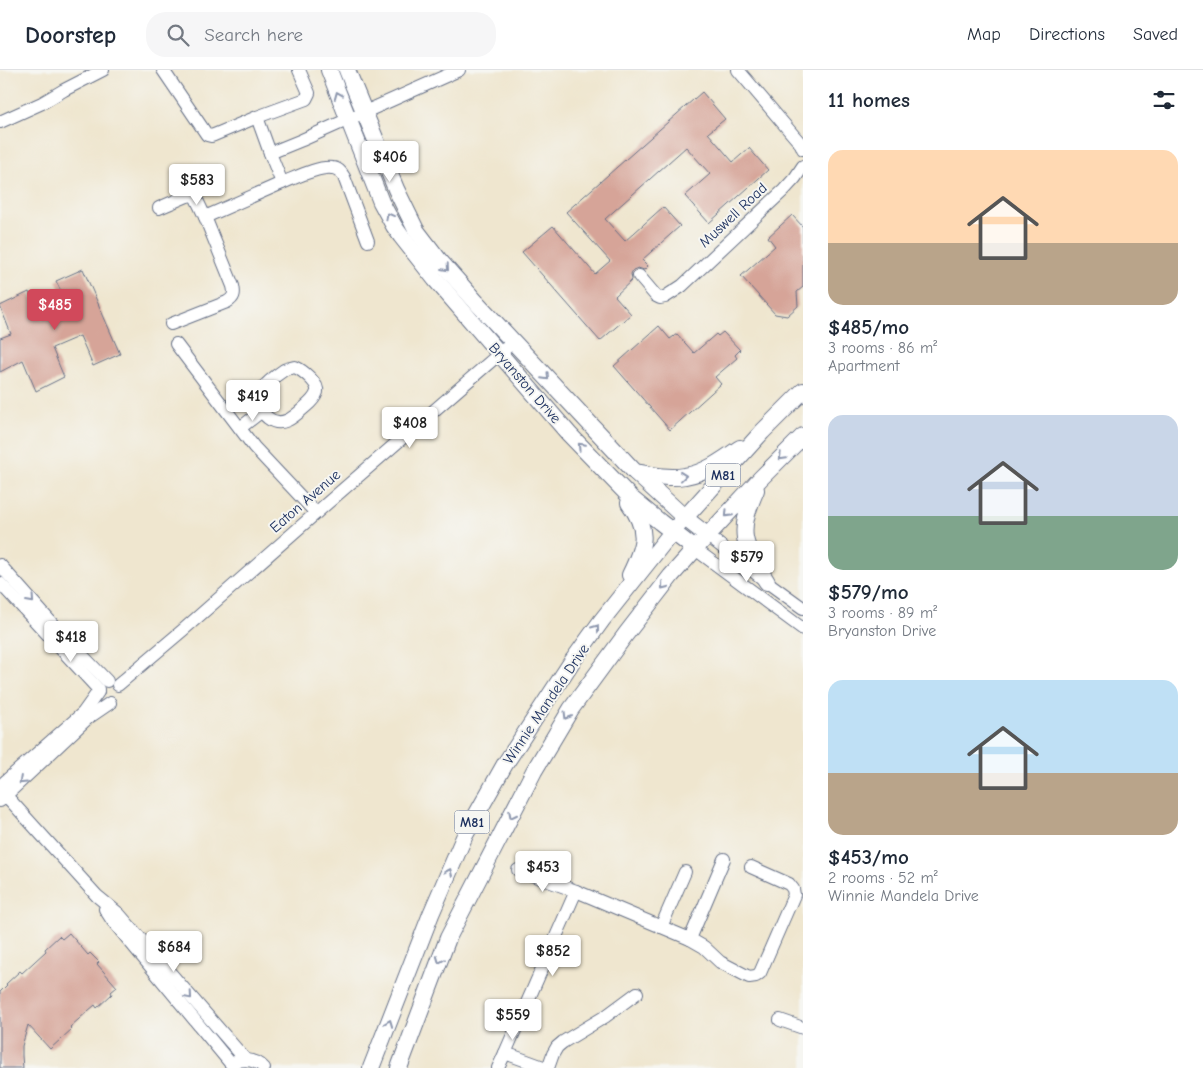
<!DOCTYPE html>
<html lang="en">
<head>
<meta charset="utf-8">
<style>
	:root { --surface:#fff; --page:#f6f6f7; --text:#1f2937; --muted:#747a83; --line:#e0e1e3; --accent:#d1495b }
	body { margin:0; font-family:"Comic Neue",sans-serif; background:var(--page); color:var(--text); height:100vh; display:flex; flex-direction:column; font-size:19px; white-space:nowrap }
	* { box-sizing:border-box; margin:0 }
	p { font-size:16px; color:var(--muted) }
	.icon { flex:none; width:28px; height:28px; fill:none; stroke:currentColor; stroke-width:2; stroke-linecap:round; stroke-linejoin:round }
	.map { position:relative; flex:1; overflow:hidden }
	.panel { display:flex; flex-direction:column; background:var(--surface); width:400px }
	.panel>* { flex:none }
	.price { position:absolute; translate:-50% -42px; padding:0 11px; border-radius:5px; background:#fff; color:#222; font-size:16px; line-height:32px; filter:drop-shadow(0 1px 2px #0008) }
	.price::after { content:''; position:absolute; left:50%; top:30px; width:15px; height:11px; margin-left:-8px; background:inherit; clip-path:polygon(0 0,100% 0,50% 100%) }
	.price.selected { background:var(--accent); color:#fff }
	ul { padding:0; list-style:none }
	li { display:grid; align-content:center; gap:10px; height:265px; padding:0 25px }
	li span { display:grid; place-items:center; height:155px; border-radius:15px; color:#555 }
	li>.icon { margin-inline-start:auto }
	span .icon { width:90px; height:90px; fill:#fffc; stroke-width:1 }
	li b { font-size:21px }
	h2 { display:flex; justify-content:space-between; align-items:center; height:60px; padding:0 25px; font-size:21px }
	header { display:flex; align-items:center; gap:30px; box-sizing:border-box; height:70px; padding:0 25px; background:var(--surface); border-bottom:1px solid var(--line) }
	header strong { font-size:24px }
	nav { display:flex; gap:28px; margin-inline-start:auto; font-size:18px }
	.search { width:350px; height:45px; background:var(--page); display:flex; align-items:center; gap:12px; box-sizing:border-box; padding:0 18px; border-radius:20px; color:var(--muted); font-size:19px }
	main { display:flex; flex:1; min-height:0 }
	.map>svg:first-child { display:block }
	.building { fill:#d6a498 }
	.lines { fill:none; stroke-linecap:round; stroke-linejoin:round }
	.minor-casing { stroke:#656f86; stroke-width:14 }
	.major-casing { stroke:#656f86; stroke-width:18 }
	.minor { stroke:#fff; stroke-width:12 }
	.major { stroke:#fff; stroke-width:16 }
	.oneway { stroke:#8d97ae }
	.labels { text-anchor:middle; stroke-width:4; stroke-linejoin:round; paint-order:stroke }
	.shield { fill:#f6f6f2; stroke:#5d6b8a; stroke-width:1 }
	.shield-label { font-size:14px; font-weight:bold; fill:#1b2f5e }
	.street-label { font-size:15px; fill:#1b2f5e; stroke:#f6f6f2 }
</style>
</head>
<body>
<header>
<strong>Doorstep</strong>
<div class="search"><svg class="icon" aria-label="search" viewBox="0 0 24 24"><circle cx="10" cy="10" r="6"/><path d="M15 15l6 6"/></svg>Search here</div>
<nav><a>Map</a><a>Directions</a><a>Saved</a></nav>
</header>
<main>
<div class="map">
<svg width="803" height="998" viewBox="0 0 803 998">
	<rect width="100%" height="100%" fill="#f6f6f2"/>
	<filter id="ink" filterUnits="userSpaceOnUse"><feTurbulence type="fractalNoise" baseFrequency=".02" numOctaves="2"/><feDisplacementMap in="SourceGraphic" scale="10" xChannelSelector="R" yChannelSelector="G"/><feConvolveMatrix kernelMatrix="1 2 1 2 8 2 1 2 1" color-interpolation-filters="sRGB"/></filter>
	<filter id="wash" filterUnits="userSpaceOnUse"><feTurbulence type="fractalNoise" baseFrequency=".0096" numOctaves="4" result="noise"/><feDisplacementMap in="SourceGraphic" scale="20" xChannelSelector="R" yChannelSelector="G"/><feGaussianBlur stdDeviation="1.12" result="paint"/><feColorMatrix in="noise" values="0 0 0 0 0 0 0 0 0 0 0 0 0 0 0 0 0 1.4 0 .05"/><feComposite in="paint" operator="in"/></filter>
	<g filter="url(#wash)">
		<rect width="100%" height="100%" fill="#efe6cf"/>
		<g id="blocks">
			<g class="building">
				<polygon points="702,22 725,49 708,63 733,92 749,78 768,100 709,153 685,126 710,104 686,77 605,149 625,171 663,137 680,156 642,190 648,196 644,200 638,198 633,200 631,204 632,210 615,226 631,244 600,271 522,182 553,156 595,204 610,191 566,142"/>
				<polygon points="792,145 803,157 803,217 797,222 798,236 787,246 775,244 741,206 775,176 768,167"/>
				<polygon points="83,199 120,284 93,296 80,266 52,278 64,307 36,321 23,290 0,302 0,268 11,264 0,236 29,222 42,249 69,238 56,211"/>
				<polygon points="659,256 670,269 677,264 694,283 716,264 718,266 723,262 740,280 735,285 737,288 715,307 721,314 670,360 614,296"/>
				<polygon points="69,863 88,885 90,883 99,892 97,894 117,917 111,922 112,924 97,938 95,935 88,941 70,957 72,959 50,979 28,955 22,976 22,986 23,998 0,998 0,922 7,915 6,914 20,901 22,903 46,881 45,879 59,866 62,869"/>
			</g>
		</g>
	</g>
	<g filter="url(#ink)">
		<use href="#blocks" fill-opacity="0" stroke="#656f86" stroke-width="1"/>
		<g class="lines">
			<g class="minor-casing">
				<g id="minor">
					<polyline points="163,0 207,65 211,66 214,65 257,47 270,83"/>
					<polyline points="738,0 794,66 801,74 803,79"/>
					<polyline points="257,47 306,29 309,23 299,0"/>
					<polyline points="0,52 42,33 64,20 103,0"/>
					<path d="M 282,113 C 295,108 318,96 332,98 C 338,98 341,102 344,107 L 368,171"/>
					<polyline points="159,138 187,126 192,125 196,128 205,147"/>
					<polyline points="639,206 656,226 660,228 665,227 682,216 784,120 795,108 803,96"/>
					<path d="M 171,254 L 227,232 C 234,228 235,224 233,216 L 205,147 L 282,113 L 270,83 L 302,70 L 459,0"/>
					<polyline points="176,274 254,377 316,443"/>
					<path d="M 295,297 C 302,300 319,313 317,322 C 315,328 310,333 305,337 C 295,346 282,359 268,348 C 262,343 256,332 259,324 C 261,317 278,304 284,300 C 287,298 292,298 295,297 Z"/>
					<polyline points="240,358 262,341"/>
					<polyline points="708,466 767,512 803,538"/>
					<polyline points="695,479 803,559"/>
					<polyline points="0,495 55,557 107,611"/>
					<polyline points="0,513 98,619"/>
					<polyline points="118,615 183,560 324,436 513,272"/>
					<polyline points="0,716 83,643 98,622"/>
					<polyline points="0,719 97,826 119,844 245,989"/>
					<polyline points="0,731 88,648 110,633"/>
					<polyline points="724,789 690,869 704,877 720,892 749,907 756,906 760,903 794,825 793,819 789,814 751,797"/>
					<polyline points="518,800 576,821 690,869"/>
					<polyline points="105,839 112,850 231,994"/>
					<polyline points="661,857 685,802"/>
					<polyline points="780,950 803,958"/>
					<polyline points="505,983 576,821"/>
					<path d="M 237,991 C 248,989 257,990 264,998"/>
					<polyline points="498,998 505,983 546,998"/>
					<polyline points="548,998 553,984 557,977 563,972 606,946 637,923"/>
				</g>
			</g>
			<g class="major-casing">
				<g id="major">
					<polyline points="329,0 381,132 394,156 401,166 435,209 569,364 632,429 660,452 695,479"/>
					<polyline points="347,0 396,119 416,160 439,190 477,233 635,402 685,448 708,466"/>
					<path d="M 635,402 C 651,405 668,409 685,406 C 705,403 723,390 740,378"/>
					<path d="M 756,420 C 737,464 742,472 767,512"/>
					<path d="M 629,433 C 650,461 644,476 630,505"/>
					<polyline points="371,998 431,844 465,765 505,694 571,593 602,550 672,462 762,362 803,321"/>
					<polyline points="399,998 448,868 534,701 571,639 626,564 671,506 695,479 760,409 803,366"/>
				</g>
			</g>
			<use href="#minor" class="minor"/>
			<use href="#major" class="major"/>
		</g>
		<defs><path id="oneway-chevron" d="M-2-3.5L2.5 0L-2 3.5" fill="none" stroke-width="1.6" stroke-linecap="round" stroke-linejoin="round" transform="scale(1.25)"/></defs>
		<g class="oneway">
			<use href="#oneway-chevron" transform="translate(338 25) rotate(-112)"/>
			<use href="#oneway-chevron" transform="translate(389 146) rotate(-119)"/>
			<use href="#oneway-chevron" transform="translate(446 198) rotate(49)"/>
			<use href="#oneway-chevron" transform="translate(546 307) rotate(47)"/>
			<use href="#oneway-chevron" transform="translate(581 376) rotate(-134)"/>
			<use href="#oneway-chevron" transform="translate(782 387) rotate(135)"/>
			<use href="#oneway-chevron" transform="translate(683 406) rotate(-6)"/>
			<use href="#oneway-chevron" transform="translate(728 444) rotate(133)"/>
			<use href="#oneway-chevron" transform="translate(664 516) rotate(129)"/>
			<use href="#oneway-chevron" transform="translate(31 530) rotate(48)"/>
			<use href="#oneway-chevron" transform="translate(596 558) rotate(-54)"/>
			<use href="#oneway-chevron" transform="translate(567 646) rotate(121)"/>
			<use href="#oneway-chevron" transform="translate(22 711) rotate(137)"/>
			<use href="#oneway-chevron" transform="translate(512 745) rotate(117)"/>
			<use href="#oneway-chevron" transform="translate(449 802) rotate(-66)"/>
			<use href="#oneway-chevron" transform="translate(440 890) rotate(111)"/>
			<use href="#oneway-chevron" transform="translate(189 926) rotate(49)"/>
			<use href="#oneway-chevron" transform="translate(389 953) rotate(-69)"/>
		</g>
	</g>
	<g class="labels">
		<g class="shield">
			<rect x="705.5" y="393.5" width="35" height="23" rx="4"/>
			<rect x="454.5" y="740.5" width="35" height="23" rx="4"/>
		</g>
		<g class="shield-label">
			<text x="723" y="410">M81</text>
			<text x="472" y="757">M81</text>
		</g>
		<g class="street-label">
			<text transform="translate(733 145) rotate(-43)" y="5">Muswell Road</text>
			<text transform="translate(525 313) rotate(49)" y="5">Bryanston Drive</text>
			<text transform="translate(305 431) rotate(-41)" y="5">Eaton Avenue</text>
			<text transform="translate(546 634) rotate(-56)" y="5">Winnie Mandela Drive</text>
		</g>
	</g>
</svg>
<b class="price" style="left:390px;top:113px">$406</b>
<b class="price" style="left:197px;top:136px">$583</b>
<b class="price selected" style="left:55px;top:261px">$485</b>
<b class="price" style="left:253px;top:352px">$419</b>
<b class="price" style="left:410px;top:379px">$408</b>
<b class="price" style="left:747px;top:513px">$579</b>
<b class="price" style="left:71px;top:593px">$418</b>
<b class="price" style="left:543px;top:823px">$453</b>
<b class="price" style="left:174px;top:903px">$684</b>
<b class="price" style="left:553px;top:907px">$852</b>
<b class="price" style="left:513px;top:971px">$559</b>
</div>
<section class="panel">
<h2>11 homes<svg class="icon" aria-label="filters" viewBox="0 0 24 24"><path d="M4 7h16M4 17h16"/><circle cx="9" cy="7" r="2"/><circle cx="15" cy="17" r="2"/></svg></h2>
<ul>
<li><span style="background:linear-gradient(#ffd9b3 60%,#b9a48a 0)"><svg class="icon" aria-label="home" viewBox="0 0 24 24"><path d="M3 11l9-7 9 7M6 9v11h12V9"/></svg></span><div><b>$485/mo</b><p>3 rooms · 86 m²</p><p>Apartment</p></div></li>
<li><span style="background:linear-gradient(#c9d6e8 65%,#7fa58c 0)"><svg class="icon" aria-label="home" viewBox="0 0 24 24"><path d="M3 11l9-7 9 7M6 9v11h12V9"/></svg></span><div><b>$579/mo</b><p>3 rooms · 89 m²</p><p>Bryanston Drive</p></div></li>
<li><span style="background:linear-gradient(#bfe0f5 60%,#b9a48a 0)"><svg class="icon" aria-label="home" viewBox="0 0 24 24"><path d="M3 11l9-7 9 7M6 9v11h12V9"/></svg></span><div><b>$453/mo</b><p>2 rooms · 52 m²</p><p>Winnie Mandela Drive</p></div></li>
</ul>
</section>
</main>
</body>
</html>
